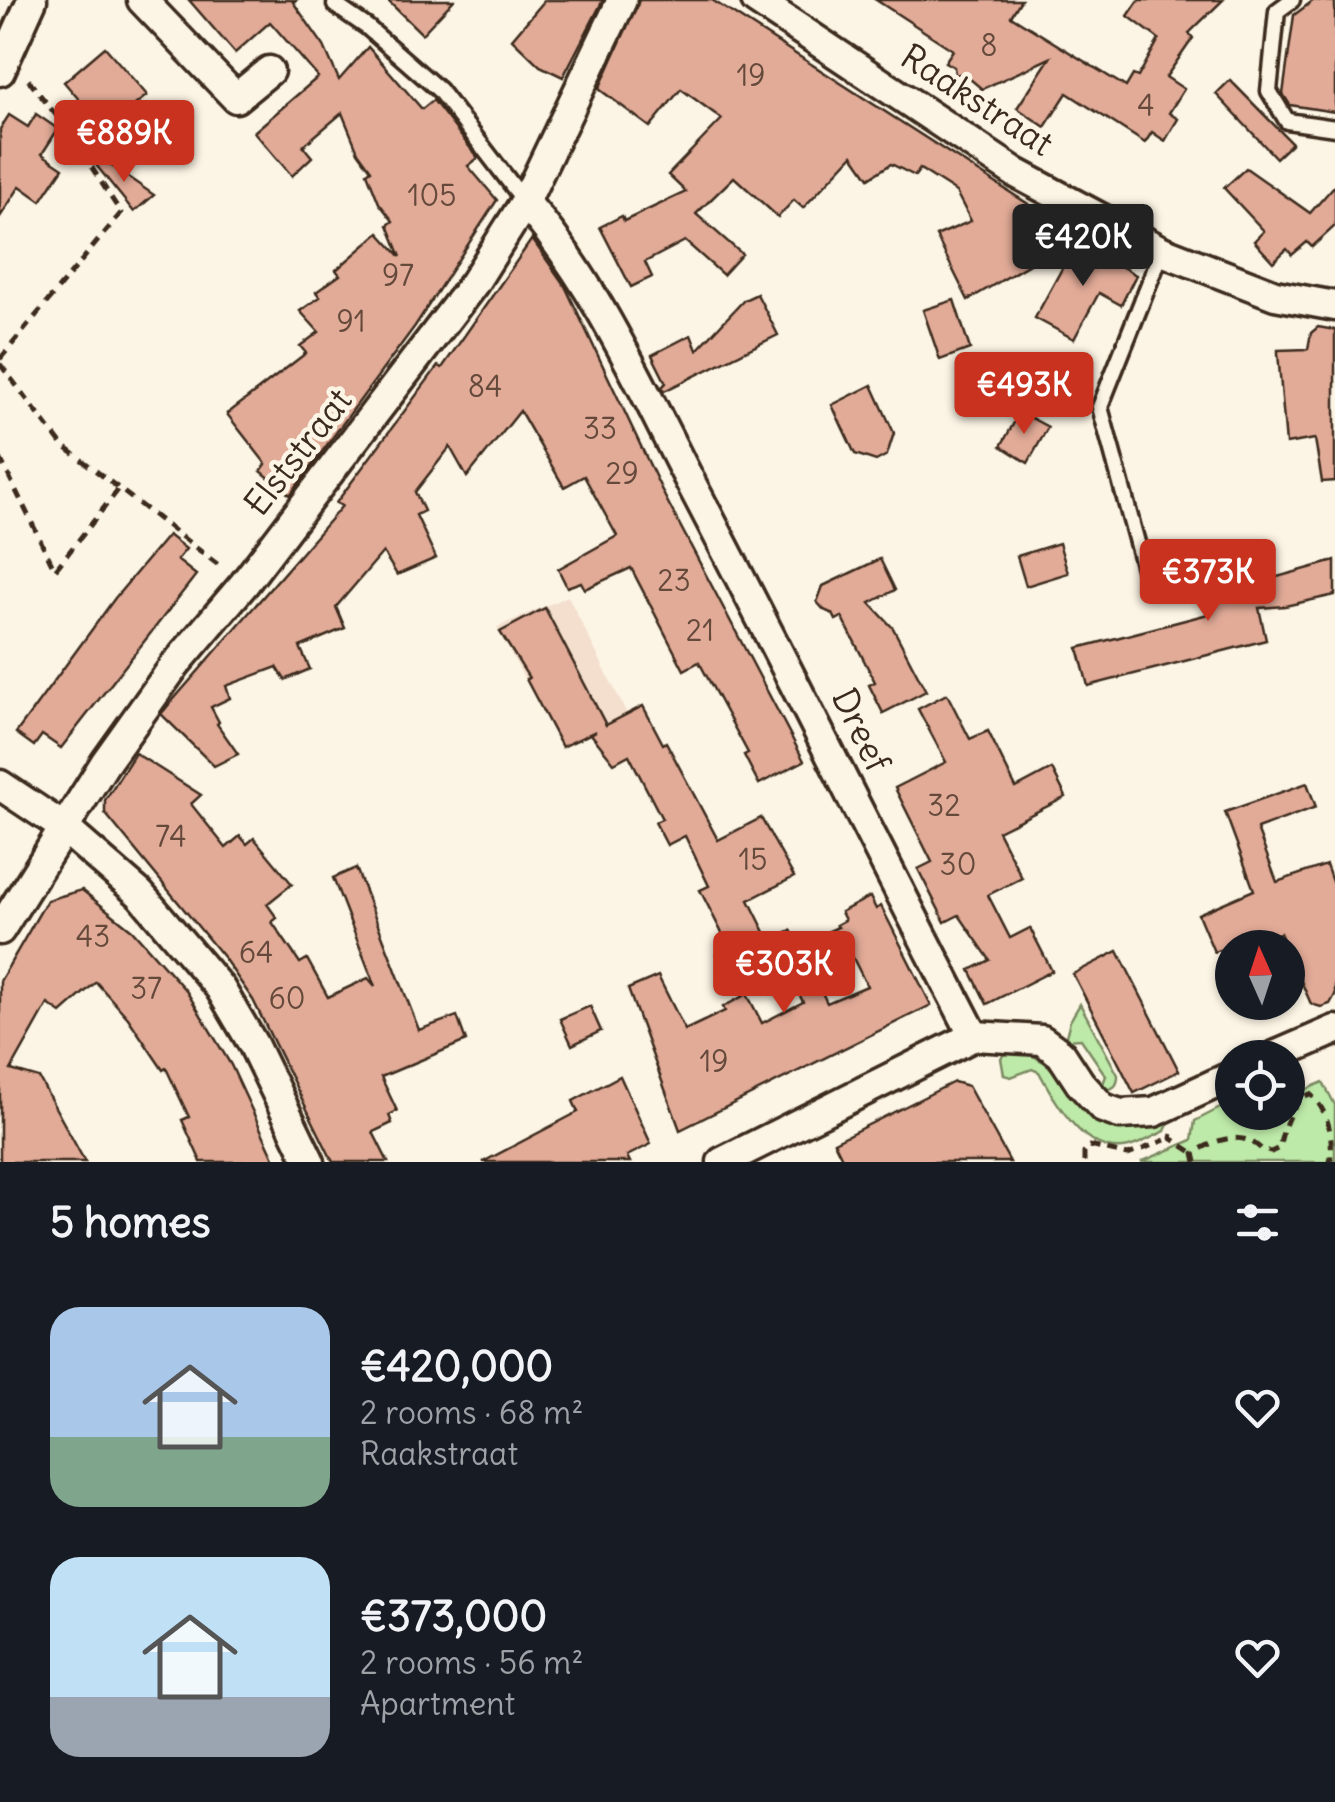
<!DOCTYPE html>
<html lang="en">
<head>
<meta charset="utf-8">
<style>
	:root { --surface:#171b24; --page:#242831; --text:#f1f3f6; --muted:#9ea1a6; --accent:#c8321e }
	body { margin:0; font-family:Delius,sans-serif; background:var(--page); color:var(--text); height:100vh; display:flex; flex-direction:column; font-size:38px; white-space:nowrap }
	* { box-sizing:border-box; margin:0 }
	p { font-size:32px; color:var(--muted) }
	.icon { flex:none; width:55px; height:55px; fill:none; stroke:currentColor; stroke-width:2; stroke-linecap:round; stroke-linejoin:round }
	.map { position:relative; height:1162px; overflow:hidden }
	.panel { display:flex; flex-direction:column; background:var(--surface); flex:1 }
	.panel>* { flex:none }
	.needle { width:65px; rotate:357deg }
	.controls { position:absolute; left:1215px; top:930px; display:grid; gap:20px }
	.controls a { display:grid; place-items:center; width:90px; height:90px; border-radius:50%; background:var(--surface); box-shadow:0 2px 8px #0004; font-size:50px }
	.price { position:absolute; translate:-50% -85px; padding:0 22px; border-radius:10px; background:var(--accent); color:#fff; font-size:32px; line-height:65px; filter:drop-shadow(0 2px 5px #0008) }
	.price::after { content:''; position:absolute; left:50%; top:60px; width:30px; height:22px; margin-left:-15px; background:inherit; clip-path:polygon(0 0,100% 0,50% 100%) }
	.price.selected { background:#222; color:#fff }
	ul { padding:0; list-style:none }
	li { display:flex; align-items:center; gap:30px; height:250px; padding:0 50px }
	li span { display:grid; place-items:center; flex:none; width:280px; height:200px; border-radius:30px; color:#555 }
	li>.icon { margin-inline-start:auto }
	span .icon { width:120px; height:120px; fill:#fffc; stroke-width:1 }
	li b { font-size:42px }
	h2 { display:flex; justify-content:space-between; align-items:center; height:120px; padding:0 50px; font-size:42px }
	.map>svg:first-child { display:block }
	.built { fill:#f4dfce }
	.green { fill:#bdeaa8; stroke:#7c8a63; stroke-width:2.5 }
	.building { fill:#e2ab98; stroke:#3b2a1e; stroke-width:2.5; fill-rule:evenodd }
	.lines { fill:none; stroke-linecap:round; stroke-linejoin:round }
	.lane-casing { stroke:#3b2a1e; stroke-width:21 }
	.street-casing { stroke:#3b2a1e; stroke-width:35 }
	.path { stroke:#3b2a1e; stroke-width:5; stroke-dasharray:10 8; stroke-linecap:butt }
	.lane { stroke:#fcf5e5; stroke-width:14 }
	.street { stroke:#fcf5e5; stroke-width:28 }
	.labels { text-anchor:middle; stroke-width:9; stroke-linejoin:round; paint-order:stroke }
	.number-label { font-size:30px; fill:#654a3c }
	.street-label { font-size:35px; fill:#3b2a1e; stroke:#fcf5e5 }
</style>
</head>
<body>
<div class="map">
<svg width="1335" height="1162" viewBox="0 0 1335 1162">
	<rect width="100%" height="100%" fill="#fcf5e5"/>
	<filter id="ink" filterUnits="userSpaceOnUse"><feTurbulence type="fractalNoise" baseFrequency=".01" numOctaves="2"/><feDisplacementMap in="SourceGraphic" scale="20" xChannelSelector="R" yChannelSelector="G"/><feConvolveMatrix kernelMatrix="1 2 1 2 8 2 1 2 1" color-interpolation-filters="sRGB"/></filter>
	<g filter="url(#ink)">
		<polygon class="built" points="568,596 627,714 561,748 497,627"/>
		<g class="green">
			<path d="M 1080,1004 L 1118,1075 C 1118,1085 1115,1088 1106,1090 L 1102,1086 L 1106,1076 L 1081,1039 L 1065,1040 L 1070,1021 Z"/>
			<path d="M 1007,1051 C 1059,1052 1059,1092 1097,1118 C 1104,1122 1109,1126 1118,1128 C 1135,1130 1148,1123 1164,1121 L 1168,1124 L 1165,1131 C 1154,1136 1141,1144 1129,1147 C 1085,1157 1057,1104 1039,1072 L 1032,1069 L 1011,1077 L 1004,1075 L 1001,1058 Z"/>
			<polygon points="1323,1082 1335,1105 1335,1162 1141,1162 1192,1140 1195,1121 1232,1102 1232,1112 1288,1112 1288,1097"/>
		</g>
		<g class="building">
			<polygon points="189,0 296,0 293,2 324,46 339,80 368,47 422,109 433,100 478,158 468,166 497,200 415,326 290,495 261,471 266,464 227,414 306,353 300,346 319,332 300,311 320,297 316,292 340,275 336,270 379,233 401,257 388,225 393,221 379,203 367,173 371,170 358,152 342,113 303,146 312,157 292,176 254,132 318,77 270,22 235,53"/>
			<polygon points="387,0 454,0 422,34"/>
			<polygon points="545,0 603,0 563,77 540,66 512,39"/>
			<polygon points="639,0 712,0 1036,209 1031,217 1072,239 968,300 936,236 971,221 956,192 920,169 915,176 891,164 869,178 853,155 803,208 794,200 778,217 734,177 696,214 742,254 723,275 685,241 645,262 652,277 631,287 600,227 622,216 624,221 686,192 668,175 722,119 681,89 650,127 599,89"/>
			<polygon points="876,0 1021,0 1011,16 1126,87 1133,75 1138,77 1159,39 1128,16 1139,0 1223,0 1189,33 1193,38 1166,77 1184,89 1169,113 1178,119 1165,141 1152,132 1145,143 1067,93 1045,127 1017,108 1050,58 982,89 963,73 955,75 954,67 945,62 953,50"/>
			<polygon points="1314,0 1335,2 1335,112 1290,105 1283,94 1294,15"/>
			<polygon points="105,47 147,95 105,130 64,82"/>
			<polygon points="1230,80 1292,143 1276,158 1216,94"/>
			<polygon points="36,114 58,129 42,154 63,168 41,201 20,186 0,217 0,129 9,115 28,127"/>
			<polygon points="96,155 154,195 134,212 92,160"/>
			<polygon points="1246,168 1310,213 1335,185 1335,226 1312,247 1307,242 1292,255 1287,249 1273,262 1254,241 1264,231 1224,188"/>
			<polygon points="532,239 565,286 665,497 804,761 759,784 744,755 748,753 699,662 684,670 631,568 585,589 581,582 567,587 558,569 617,536 584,476 564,487 520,411 467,477 450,447 415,492 424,511 416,515 436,558 397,575 383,552 336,607 345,628 300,647 310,669 285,680 277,667 226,686 230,698 211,707 219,722 217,724 238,754 214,766 161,714 342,506 336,503 438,366 442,368"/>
			<polygon points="1077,241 1136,275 1121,305 1099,293 1074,339 1035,318"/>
			<polygon points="757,294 778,335 664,391 662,387 666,383 652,355 691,335 697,350 744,300"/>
			<polygon points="954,300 970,349 940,360 923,310"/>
			<polygon points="1318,327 1335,330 1335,481 1322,482 1315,439 1286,444 1278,353 1278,350 1308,349 1311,333"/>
			<polygon points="872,385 894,433 887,455 876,461 855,454 832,405"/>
			<polygon points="1020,412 1048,427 1028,463 1001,446"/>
			<polygon points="168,535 186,549 177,560 196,575 61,748 42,735 34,746 16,733 115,598"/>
			<polygon points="1059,543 1068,573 1026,586 1017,556"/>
			<polygon points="880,559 895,590 870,603 893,628 926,691 883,713 869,685 875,682 842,617 836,620 833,614 824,610 817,602 823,586"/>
			<polygon points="1335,561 1335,595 1285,606 1259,608 1266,640 1088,686 1078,648 1208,614 1200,584 1255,569 1259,582"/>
			<polygon points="545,608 606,725 643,706 663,744 666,742 718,840 761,818 794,877 749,900 775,952 734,989 717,955 730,949 700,890 709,886 685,836 667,845 655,822 662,819 629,755 614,763 591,734 596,731 562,747 526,679 529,678 500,632"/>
			<polygon points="947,694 970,739 988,731 1016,788 1052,769 1066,797 998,831 1022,878 988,895 1010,938 1030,928 1052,971 987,1004 970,970 990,960 959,915 945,922 918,869 932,862 895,788 946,762 918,709"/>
			<polygon points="135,753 201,795 191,804 226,848 240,836 247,844 254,838 292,884 267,904 277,918 272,922 300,963 307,959 328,997 368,978 375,986 333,878 356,868 419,1030 457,1016 466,1041 381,1077 397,1111 389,1115 392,1123 373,1132 388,1162 333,1162 253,1000 224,958 105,813 105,800"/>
			<polygon points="1307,783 1316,807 1257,829 1277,882 1326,865 1335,890 1335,995 1330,1004 1321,1007 1311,1004 1280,933 1247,948 1225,948 1214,952 1198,914 1254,890 1225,812"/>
			<polygon points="82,890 132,930 187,992 231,1065 276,1162 201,1162 182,1120 189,1117 166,1068 163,1070 128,1018 96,982 61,1013 48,1004 11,1070 39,1078 85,1162 0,1162 0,981 47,900"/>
			<path d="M 870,897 L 876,909 L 881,906 L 931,1005 L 680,1130 L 628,989 L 658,976 L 685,1030 L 725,1011 L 723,1007 L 747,994 L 762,1023 L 803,1002 L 772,939 L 791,930 L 798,945 L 838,927 L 836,925 L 845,920 L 841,912 ZM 847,946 L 867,986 L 827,1003 L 809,965 Z"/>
			<polygon points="1118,951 1179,1071 1134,1093 1073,974"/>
			<polygon points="590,1006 601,1031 572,1045 560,1019"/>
			<polygon points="620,1076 651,1144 627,1156 630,1162 483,1162 578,1112 573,1101"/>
			<polygon points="954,1082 968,1086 1010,1162 844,1162 834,1142"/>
		</g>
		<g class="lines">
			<g class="lane-casing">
				<g id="lane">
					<polyline points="1292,0 1277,11 1269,91 1287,121 1335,128"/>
					<polyline points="335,5 367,27 439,90 525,202"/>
					<polyline points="1148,583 1100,407 1162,251"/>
				</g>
			</g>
			<g class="street-casing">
				<g id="street">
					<polyline points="142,0 236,98 269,71"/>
					<polyline points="756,0 1016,173 1162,251 1275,295 1335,306"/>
					<polyline points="0,71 32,0"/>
					<path d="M 525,202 C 597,285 643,391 694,489 C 789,670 879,854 974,1036"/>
					<polyline points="0,785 63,827 140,894 220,988 253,1044 310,1162"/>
					<polyline points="0,930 105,763 175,665 244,584 474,283 525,202 622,0"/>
					<polyline points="1270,1058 1335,1030"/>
					<polyline points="722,1162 974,1036 1042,1040 1061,1054 1080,1083 1103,1108 1120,1114 1154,1112 1232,1076"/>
				</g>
			</g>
			<g class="path">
				<polyline points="0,359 121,213 67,129 26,77"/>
				<polyline points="0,364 61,444 221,567"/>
				<polyline points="0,458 55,570 118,490"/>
				<polyline points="1294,1076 1302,1097"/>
				<polyline points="1172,1134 1171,1138 1194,1153"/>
				<polyline points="1084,1162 1084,1153 1090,1146 1128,1155 1165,1140"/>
				<path d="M 1196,1162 L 1194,1153 C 1216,1139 1244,1129 1263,1151 L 1271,1152 L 1279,1148 C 1283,1129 1291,1101 1310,1094 C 1329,1111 1334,1138 1330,1162"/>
			</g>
			<use href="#lane" class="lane"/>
			<use href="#street" class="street"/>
		</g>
	</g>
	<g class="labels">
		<g class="number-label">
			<text x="989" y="56">8</text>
			<text x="751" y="86">19</text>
			<text x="1146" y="116">4</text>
			<text x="432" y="206">105</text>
			<text x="398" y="286">97</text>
			<text x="351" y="332">91</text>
			<text x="485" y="397">84</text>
			<text x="600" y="439">33</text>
			<text x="622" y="484">29</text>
			<text x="674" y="591">23</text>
			<text x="700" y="641">21</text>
			<text x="944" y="816">32</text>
			<text x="171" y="847">74</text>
			<text x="753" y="870">15</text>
			<text x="958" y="875">30</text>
			<text x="93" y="947">43</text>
			<text x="256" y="963">64</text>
			<text x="146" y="999">37</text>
			<text x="287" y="1009">60</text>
			<text x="714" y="1072">19</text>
		</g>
		<g class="street-label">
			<text transform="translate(977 100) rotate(33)" y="12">Raakstraat</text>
			<text transform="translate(298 452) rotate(-52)" y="12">Elststraat</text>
			<text transform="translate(861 730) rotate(64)" y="12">Dreef</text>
		</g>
	</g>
</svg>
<div class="controls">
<a><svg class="needle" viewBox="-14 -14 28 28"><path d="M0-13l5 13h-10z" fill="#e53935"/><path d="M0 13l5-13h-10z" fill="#9ea1a6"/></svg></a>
<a><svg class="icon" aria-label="locate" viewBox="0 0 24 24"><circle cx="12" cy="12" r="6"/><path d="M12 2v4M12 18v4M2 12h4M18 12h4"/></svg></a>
</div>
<b class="price" style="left:124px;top:185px">€889K</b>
<b class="price selected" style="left:1083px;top:289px">€420K</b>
<b class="price" style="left:1024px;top:437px">€493K</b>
<b class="price" style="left:1208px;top:624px">€373K</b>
<b class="price" style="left:784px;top:1016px">€303K</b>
</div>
<section class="panel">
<h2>5 homes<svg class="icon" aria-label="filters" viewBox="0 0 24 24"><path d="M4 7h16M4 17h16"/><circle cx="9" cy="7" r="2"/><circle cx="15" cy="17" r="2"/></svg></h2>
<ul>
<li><span style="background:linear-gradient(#a9c7e8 65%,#7fa58c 0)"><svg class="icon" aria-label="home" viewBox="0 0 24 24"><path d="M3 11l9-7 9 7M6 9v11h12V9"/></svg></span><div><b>€420,000</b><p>2 rooms · 68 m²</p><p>Raakstraat</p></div><svg class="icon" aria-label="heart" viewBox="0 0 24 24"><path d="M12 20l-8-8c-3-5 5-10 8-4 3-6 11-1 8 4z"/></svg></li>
<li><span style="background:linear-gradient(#bfe0f5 70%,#9aa5b1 0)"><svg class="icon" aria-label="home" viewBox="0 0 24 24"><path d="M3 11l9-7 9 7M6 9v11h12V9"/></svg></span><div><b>€373,000</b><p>2 rooms · 56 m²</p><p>Apartment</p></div><svg class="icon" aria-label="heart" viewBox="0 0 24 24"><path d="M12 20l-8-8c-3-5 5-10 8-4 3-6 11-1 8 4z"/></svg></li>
</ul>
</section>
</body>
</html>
